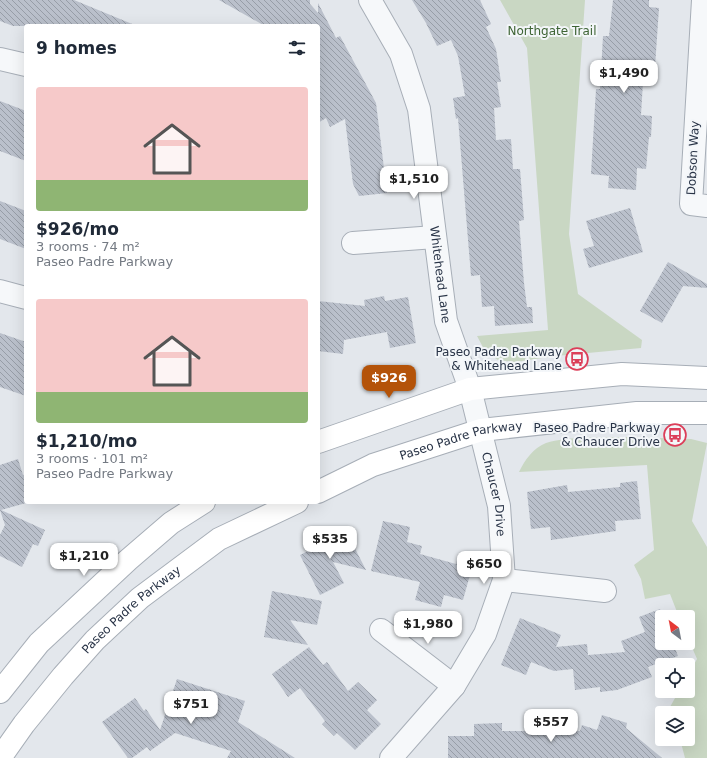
<!DOCTYPE html>
<html lang="en">
<head>
<meta charset="utf-8">
<style>
	:root { --surface:#fff; --page:#f2f2f3; --text:#1f2937; --muted:#747a83; --accent:#b45309 }
	body { margin:0; font-family:"DejaVu Sans",sans-serif; background:var(--page); color:var(--text); height:100vh; display:flex; flex-direction:column; font-size:15px; white-space:nowrap }
	* { box-sizing:border-box; margin:0 }
	p { font-size:13px; color:var(--muted) }
	.icon { flex:none; width:22px; height:22px; fill:none; stroke:currentColor; stroke-width:2; stroke-linecap:round; stroke-linejoin:round }
	.map { position:relative; flex:1; overflow:hidden }
	.drawer { position:absolute; left:24px; top:24px; width:296px; height:480px; display:flex; flex-direction:column; background:var(--surface); border-radius:4px; box-shadow:0 4px 16px #0002 }
	.drawer>* { flex:none }
	.needle { width:26px; rotate:328deg }
	.buttons { position:absolute; left:655px; top:610px; display:grid; gap:8px }
	.buttons a { display:grid; place-items:center; width:40px; height:40px; border-radius:4px; background:var(--surface); box-shadow:0 4px 16px #0002; font-size:20px }
	.price { position:absolute; translate:-50% -34px; padding:0 9px; border-radius:8px; background:#fff; color:#222; font-size:13px; line-height:26px; filter:drop-shadow(0 1px 2px #0008) }
	.price::after { content:''; position:absolute; left:50%; top:24px; width:12px; height:9px; margin-left:-6px; background:inherit; clip-path:polygon(0 0,100% 0,50% 100%) }
	.price.current { background:var(--accent); color:#fff }
	ul { padding:0; list-style:none }
	li { display:grid; align-content:center; gap:8px; height:212px; padding:0 12px }
	li span { display:grid; place-items:center; height:124px; border-radius:4px; color:#555 }
	li>.icon { margin-inline-start:auto }
	span .icon { width:72px; height:72px; fill:#fffc; stroke-width:1 }
	li b { font-size:17px }
	h2 { display:flex; justify-content:space-between; align-items:center; height:48px; padding:0 12px; font-size:17px }
	.map>svg:first-child { display:block }
	.green { fill:#c9d7c3 }
	.building { fill:url(#building-back-hatch) }
	.lines { fill:none; stroke-linecap:round; stroke-linejoin:round }
	.minor-casing { stroke:#a7aeb7; stroke-width:24 }
	.secondary-casing { stroke:#a7aeb7; stroke-width:24 }
	.minor { stroke:#f6f8fa; stroke-width:22 }
	.secondary { stroke:#fff; stroke-width:22 }
	.labels { text-anchor:middle; stroke-width:4; stroke-linejoin:round; paint-order:stroke }
	.park-label { font-size:12px; fill:#3e6435; stroke:#f3f6f9 }
	.street-label { font-size:12px; fill:#293447; stroke:#f3f6f9 }
	.poi-label { font-size:12px; fill:#293447; stroke:#f3f6f9; text-anchor:end }
</style>
</head>
<body>
<div class="map">
<svg width="707" height="758" viewBox="0 0 707 758">
	<defs>
		<pattern id="building-back-hatch" width="6" height="6" patternUnits="userSpaceOnUse"><rect width="6" height="6" fill="#bac0cb"/><path d="M-1 5l2 2M0 0l6 6M5-1l2 2" fill="none" stroke="#979da7"/></pattern>
	</defs>
	<rect width="100%" height="100%" fill="#e3e7ec"/>
	<g class="green">
		<polygon points="500,0 585,0 569,234 578,294 642,340 641,348 556,356 515,362 498,360 485,351 477,336 548,330 527,48"/>
		<path d="M 625,437 L 691,439 L 707,443 L 692,521 L 707,547 L 707,758 L 685,758 L 680,739 L 688,739 L 688,713 L 672,713 L 670,707 L 679,691 L 688,691 L 688,675 L 697,659 L 688,638 L 688,617 L 679,617 L 670,594 L 645,599 L 641,579 L 634,565 L 654,550 L 647,465 L 519,472 C 525,460 533,448 546,443 C 568,436 602,438 625,437 Z"/>
	</g>
	<g class="building">
		<polygon points="0,0 74,0 137,26 13,26 0,21"/>
		<polygon points="219,0 310,0 310,4 318,13 318,3 336,38 340,36 376,103 387,193 359,196 353,184 345,119 330,127 326,118 318,123 318,26 265,26"/>
		<polygon points="412,0 480,0 491,24 486,27 496,49 501,82 497,82 501,107 494,108 496,140 511,139 513,169 520,169 524,220 519,221 524,283 527,307 532,307 533,323 495,326 494,306 482,307 480,275 471,276 458,118 456,119 453,98 465,96 458,56 451,40 437,46 426,23"/>
		<polygon points="613,0 649,0 649,7 659,8 655,67 647,66 646,82 643,82 641,115 652,116 651,137 649,137 646,169 637,168 636,190 608,188 609,176 591,174 596,89 600,89 603,36 609,36"/>
		<polygon points="0,101 26,111 26,161 0,151"/>
		<polygon points="0,201 26,211 26,249 0,239"/>
		<polygon points="630,208 643,252 589,268 583,249 594,246 586,221"/>
		<polygon points="668,262 707,284 707,288 683,286 662,323 640,311"/>
		<polygon points="384,296 385,301 408,297 416,343 390,348 387,332 344,340 343,354 318,351 318,301 365,306 364,300"/>
		<polygon points="0,333 26,342 26,396 0,387"/>
		<polygon points="18,459 23,475 26,474 26,503 1,510 45,530 38,546 33,544 22,567 0,556 0,535 5,525 0,510 0,465"/>
		<polygon points="637,481 641,519 615,521 616,531 551,540 550,527 531,529 527,492 567,485 568,492 620,487 620,483"/>
		<polygon points="383,521 410,527 407,542 422,546 420,554 456,564 457,560 473,564 463,600 444,595 441,607 415,600 420,582 371,571"/>
		<polygon points="345,529 366,570 333,562 344,583 320,595 300,555 310,550 307,543 324,534 326,538"/>
		<polygon points="272,591 322,601 317,625 290,620 308,645 264,637"/>
		<polygon points="660,609 663,617 662,643 673,643 678,656 648,667 652,677 617,690 600,692 600,687 575,690 573,669 554,671 531,662 526,675 501,665 520,618 561,635 556,647 587,644 588,655 625,652 621,641 645,632 639,617"/>
		<polygon points="309,647 323,665 327,662 348,691 358,682 377,700 367,710 381,724 355,750 337,733 334,736 322,724 325,721 300,688 288,697 272,674"/>
		<polygon points="177,679 245,701 238,722 295,758 227,758 231,751 175,733 150,751 147,747 132,758 128,758 102,722 135,698 144,711 146,709 160,730"/>
		<polygon points="602,715 627,723 626,728 662,758 448,758 448,736 474,736 474,724 502,723 502,731 580,731 582,725 597,730"/>
	</g>
	<g class="lines">
		<g class="minor-casing">
			<g id="minor">
				<path id="s1" d="M 370,0 L 401,54 L 419,109 L 446,321 L 470,389 L 499,506 L 504,580 L 485,634 L 454,686 L 391,758"/>
				<polyline points="703,0 691,204 707,206"/>
				<polyline points="0,59 26,65"/>
				<polyline points="353,243 435,237"/>
				<polyline points="0,291 26,298"/>
				<polyline points="504,580 605,591"/>
				<polyline points="381,630 454,686"/>
			</g>
		</g>
		<g class="secondary-casing">
			<g id="secondary">
				<polyline points="318,442 470,389 622,374 707,378"/>
				<path id="s2" d="M 318,492 L 373,465 L 481,430 L 637,413 L 707,413"/>
				<polyline points="0,692 39,643 128,560 171,523 204,502"/>
				<path id="s3" d="M 0,758 L 24,724 L 63,676 L 95,640 L 140,598 L 219,539 L 297,502"/>
			</g>
		</g>
		<use href="#minor" class="minor"/>
		<use href="#secondary" class="secondary"/>
	</g>
	<defs>
		<g id="bus-ring" transform="scale(1.15)"><circle r="9.5" fill="#f3f6f9" stroke="#dc3e59" stroke-width="1.5"/><path d="M-5-6H5V4H4V6H2V4H-2V6H-4V4H-5ZM-3.5-4V0h7V-4ZM-3.5 1.2v1.5H-2V1.2ZM2 1.2v1.5H3.5V1.2Z" fill="#dc3e59"/></g>
	</defs>
	<g fill-rule="evenodd">
		<use href="#bus-ring" x="577" y="359"/>
		<use href="#bus-ring" x="675" y="435"/>
	</g>
	<g class="labels">
		<g class="park-label">
			<text x="552" y="35">Northgate Trail</text>
		</g>
		<g class="street-label">
			<text transform="translate(693 158) rotate(-87)" y="4">Dobson Way</text>
			<text dy="4" stroke="none"><textPath href="#s1" startOffset="287">Whitehead Lane</textPath></text>
			<text dy="4" stroke="none"><textPath href="#s2" startOffset="153">Paseo Padre Parkway</textPath></text>
			<text dy="4" stroke="none"><textPath href="#s1" startOffset="514">Chaucer Drive</textPath></text>
			<text dy="4" stroke="none"><textPath href="#s3" startOffset="199">Paseo Padre Parkway</textPath></text>
		</g>
		<g class="poi-label">
			<text x="562" y="356">Paseo Padre Parkway<tspan x="562" dy="14">&amp; Whitehead Lane</tspan></text>
			<text x="660" y="432">Paseo Padre Parkway<tspan x="660" dy="14">&amp; Chaucer Drive</tspan></text>
		</g>
	</g>
</svg>
<div class="buttons">
<a><svg class="needle" viewBox="-14 -14 28 28"><path d="M0-13l5 13h-10z" fill="#e53935"/><path d="M0 13l5-13h-10z" fill="#747a83"/></svg></a>
<a><svg class="icon" aria-label="locate" viewBox="0 0 24 24"><circle cx="12" cy="12" r="6"/><path d="M12 2v4M12 18v4M2 12h4M18 12h4"/></svg></a>
<a><svg class="icon" aria-label="layers" viewBox="0 0 24 24"><path d="M12 4l9 5-9 5-9-5zM3 14l9 5 9-5"/></svg></a>
</div>
<b class="price" style="left:624px;top:94px">$1,490</b>
<b class="price" style="left:414px;top:200px">$1,510</b>
<b class="price current" style="left:389px;top:399px">$926</b>
<b class="price" style="left:330px;top:560px">$535</b>
<b class="price" style="left:84px;top:577px">$1,210</b>
<b class="price" style="left:484px;top:585px">$650</b>
<b class="price" style="left:428px;top:645px">$1,980</b>
<b class="price" style="left:191px;top:725px">$751</b>
<b class="price" style="left:551px;top:743px">$557</b>
<section class="drawer">
<h2>9 homes<svg class="icon" aria-label="filters" viewBox="0 0 24 24"><path d="M4 7h16M4 17h16"/><circle cx="9" cy="7" r="2"/><circle cx="15" cy="17" r="2"/></svg></h2>
<ul>
<li><span style="background:linear-gradient(#f6c9c9 75%,#8fb573 0)"><svg class="icon" aria-label="home" viewBox="0 0 24 24"><path d="M3 11l9-7 9 7M6 9v11h12V9"/></svg></span><div><b>$926/mo</b><p>3 rooms · 74 m²</p><p>Paseo Padre Parkway</p></div></li>
<li><span style="background:linear-gradient(#f6c9c9 75%,#8fb573 0)"><svg class="icon" aria-label="home" viewBox="0 0 24 24"><path d="M3 11l9-7 9 7M6 9v11h12V9"/></svg></span><div><b>$1,210/mo</b><p>3 rooms · 101 m²</p><p>Paseo Padre Parkway</p></div></li>
</ul>
</section>
</div>
</body>
</html>
